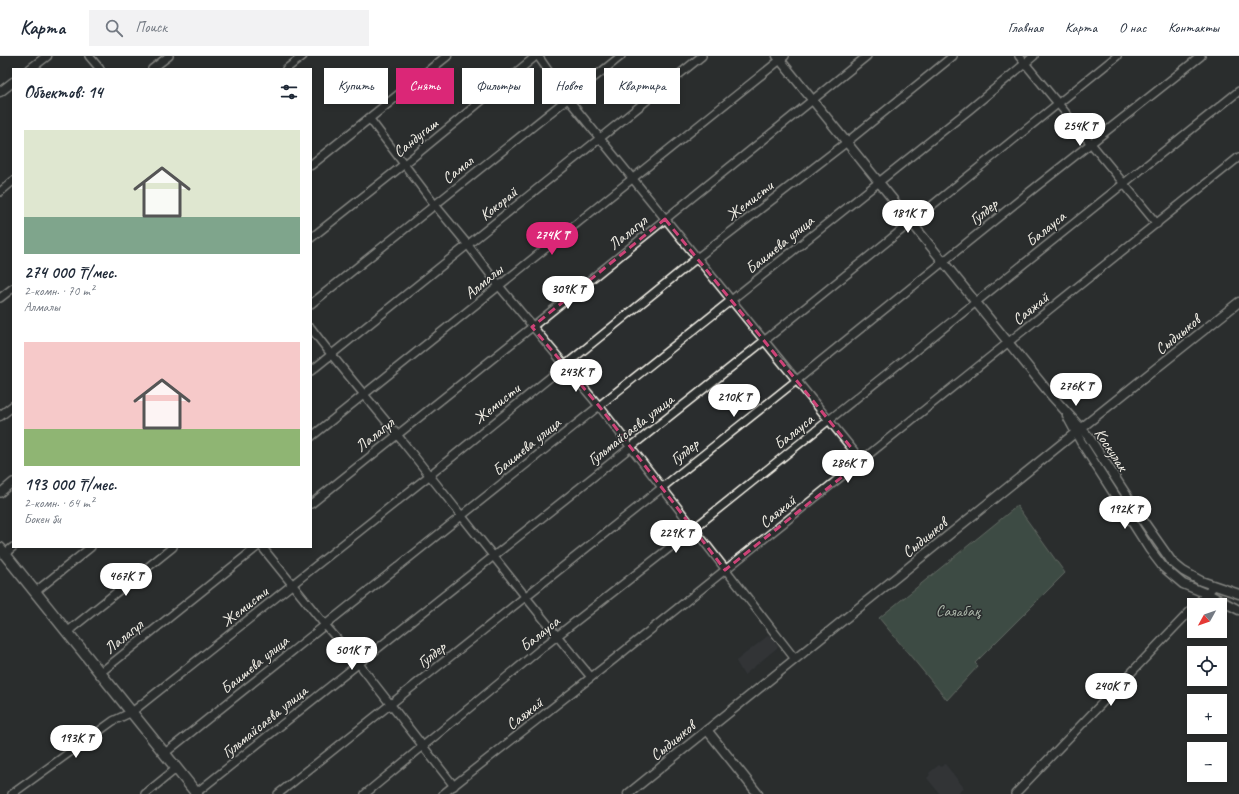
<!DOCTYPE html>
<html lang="ru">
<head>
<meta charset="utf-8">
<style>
	:root { --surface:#fff; --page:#f2f2f3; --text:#1f2937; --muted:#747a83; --line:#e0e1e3; --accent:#db2777 }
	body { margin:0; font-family:Caveat,sans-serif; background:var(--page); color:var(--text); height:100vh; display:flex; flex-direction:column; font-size:15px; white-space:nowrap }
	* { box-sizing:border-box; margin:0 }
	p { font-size:13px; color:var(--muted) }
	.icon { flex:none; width:22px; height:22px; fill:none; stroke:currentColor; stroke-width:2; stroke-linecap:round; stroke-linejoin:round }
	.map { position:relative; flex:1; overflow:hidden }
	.sheet { position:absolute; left:12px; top:12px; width:300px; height:480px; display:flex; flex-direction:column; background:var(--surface); border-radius:0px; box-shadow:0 2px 6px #0003 }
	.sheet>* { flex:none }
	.banner { position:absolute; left:324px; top:12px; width:380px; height:36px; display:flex; gap:8px }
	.needle { width:26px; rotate:230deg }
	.tools { position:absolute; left:1187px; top:542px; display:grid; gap:8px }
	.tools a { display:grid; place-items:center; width:40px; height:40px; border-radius:0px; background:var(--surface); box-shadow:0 2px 6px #0003; font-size:20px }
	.price { position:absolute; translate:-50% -34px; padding:0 9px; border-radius:14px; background:#fff; color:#222; font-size:13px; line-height:26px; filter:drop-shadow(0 1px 2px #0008) }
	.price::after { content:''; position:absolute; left:50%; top:24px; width:12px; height:9px; margin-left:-6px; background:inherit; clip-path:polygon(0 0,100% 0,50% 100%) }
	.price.active { background:var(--accent); color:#fff }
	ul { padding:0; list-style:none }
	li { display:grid; align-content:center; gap:8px; height:212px; padding:0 12px }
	li span { display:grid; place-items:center; height:124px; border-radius:0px; color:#555 }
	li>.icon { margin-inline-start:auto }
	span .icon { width:72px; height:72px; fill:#fffc; stroke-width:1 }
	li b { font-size:17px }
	h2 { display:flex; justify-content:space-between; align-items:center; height:48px; padding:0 12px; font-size:17px }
	.chip { padding:0 14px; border-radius:0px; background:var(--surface); box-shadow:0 2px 6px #0003; font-size:14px; line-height:36px }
	.chip.active { background:var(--accent); color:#fff }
	header { display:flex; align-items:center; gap:24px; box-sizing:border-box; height:56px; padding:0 20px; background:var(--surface); border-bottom:1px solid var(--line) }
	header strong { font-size:19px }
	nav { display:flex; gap:22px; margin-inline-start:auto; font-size:14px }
	.search { width:280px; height:36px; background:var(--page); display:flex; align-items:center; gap:10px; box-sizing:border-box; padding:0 14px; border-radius:0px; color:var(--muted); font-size:15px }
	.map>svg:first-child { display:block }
	.built { fill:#3d3d42 }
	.green { fill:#56705e; stroke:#a5b0a3 }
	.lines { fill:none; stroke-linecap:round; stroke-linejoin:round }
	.minor-casing { stroke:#f4f1e8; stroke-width:10 }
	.tertiary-casing { stroke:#f4f1e8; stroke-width:11 }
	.secondary-casing { stroke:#f4f1e8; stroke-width:13 }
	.minor { stroke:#2a2d2e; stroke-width:7 }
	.tertiary { stroke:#2a2d2e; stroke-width:8 }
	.secondary { stroke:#2a2d2e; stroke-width:10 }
	.marked { fill:none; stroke:#cc4377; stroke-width:3; stroke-dasharray:8 5; stroke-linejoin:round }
	.labels { text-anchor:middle; stroke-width:3; stroke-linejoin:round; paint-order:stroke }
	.street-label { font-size:16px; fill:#f4f1e8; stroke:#2a2d2e }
	.park-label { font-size:16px; fill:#adb7aa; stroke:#2a2d2e }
</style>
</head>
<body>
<header>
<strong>Карта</strong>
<div class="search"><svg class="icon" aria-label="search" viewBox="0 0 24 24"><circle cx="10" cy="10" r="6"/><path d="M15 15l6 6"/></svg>Поиск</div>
<nav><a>Главная</a><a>Карта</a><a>О нас</a><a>Контакты</a></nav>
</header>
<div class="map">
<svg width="1239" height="738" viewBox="0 0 1239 738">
	<rect width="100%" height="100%" fill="#2a2d2e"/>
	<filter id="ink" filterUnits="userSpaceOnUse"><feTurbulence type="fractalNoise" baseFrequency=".025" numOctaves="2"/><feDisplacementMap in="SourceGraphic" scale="8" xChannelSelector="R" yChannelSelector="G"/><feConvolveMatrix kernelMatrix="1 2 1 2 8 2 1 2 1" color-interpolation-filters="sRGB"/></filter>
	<g filter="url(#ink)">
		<g class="built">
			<polygon points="769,579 778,591 744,619 736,605"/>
			<polygon points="945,708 964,732 956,738 940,738 927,722 930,719 929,717 939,709 941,711"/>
		</g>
		<polygon class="green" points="1017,450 1065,517 975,607 978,610 947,644 879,562"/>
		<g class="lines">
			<g class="minor-casing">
				<g id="minor">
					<polyline points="89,0 100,13"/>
					<polyline points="538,0 568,43 862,405"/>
					<polyline points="1019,0 1157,168"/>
					<polyline points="152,13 169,0"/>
					<polyline points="286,13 303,0"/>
					<polyline points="369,62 435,149 468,189 499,230 599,350 795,603"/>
					<polyline points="0,136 13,125"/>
					<polyline points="311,182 412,102 536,0"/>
					<polyline points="0,242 13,232"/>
					<polyline points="311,248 621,0"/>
					<path d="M 311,272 C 341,313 375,350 406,390 C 468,467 528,546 591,621"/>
					<polyline points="311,315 702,0"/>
					<polyline points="311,381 785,0"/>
					<polyline points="0,437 13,426"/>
					<polyline points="311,448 532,271 867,0"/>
					<polyline points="262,491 325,569 359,608 454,730"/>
					<polyline points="4,498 13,491"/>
					<polyline points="35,536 91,491"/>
					<polyline points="1196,549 1214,530"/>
					<polyline points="67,576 173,491"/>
					<polyline points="100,617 257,491"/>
					<polyline points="165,697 969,54 1034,0"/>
					<polyline points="196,737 764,285 1117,0"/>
					<polyline points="12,738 113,665 132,656 430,419 697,202 847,86 953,0"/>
					<polyline points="145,738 177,712"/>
					<polyline points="278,738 797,324 1027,138 1201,0"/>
					<polyline points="365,738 543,591 682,482 1239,35"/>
					<polyline points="443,738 613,604 1239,101"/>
					<polyline points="1015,738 1194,551"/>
				</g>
			</g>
			<g class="tertiary-casing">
				<g id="tertiary">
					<polyline points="777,0 1050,338 1088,380 1146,469 1172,506 1183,515 1201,525 1239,538"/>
					<polyline points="30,13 47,0"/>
					<polyline points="0,36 13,26"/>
					<polyline points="311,109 447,0"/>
					<polyline points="0,360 13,350"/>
					<polyline points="1067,360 1081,386 1150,494 1163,511 1183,528 1212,540 1239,554"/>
					<polyline points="707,674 758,738"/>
					<polyline points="628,738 1075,377 1239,246"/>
				</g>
			</g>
			<g class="secondary-casing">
				<polyline id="secondary" points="0,492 197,738"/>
			</g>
			<use href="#minor" class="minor"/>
			<use href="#tertiary" class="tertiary"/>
			<use href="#secondary" class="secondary"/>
		</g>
	</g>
	<path d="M0 0H1239V738H0ZM 665,163 L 862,405 L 725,514 L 599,350 L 532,271 Z" fill="#2a2d2e" fill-opacity=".55" fill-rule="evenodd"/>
	<path class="marked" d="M 665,163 L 862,405 L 725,514 L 599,350 L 532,271 Z"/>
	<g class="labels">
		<g class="street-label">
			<text transform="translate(415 81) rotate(-39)" y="6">Сандугаш</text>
			<text transform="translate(457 113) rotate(-39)" y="6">Самал</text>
			<text transform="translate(749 144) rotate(-38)" y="6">Жемисти</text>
			<text transform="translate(498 147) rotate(-39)" y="6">Кокорай</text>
			<text transform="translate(983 155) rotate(-39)" y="6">Гулдер</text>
			<text transform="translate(1045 172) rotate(-39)" y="6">Балауса</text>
			<text transform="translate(627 176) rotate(-39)" y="6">Лалагул</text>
			<text transform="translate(779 188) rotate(-39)" y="6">Баишева улица</text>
			<text transform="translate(483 225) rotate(-39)" y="6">Алмалы</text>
			<text transform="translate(1030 252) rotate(-39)" y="6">Саяжай</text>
			<text transform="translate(1177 278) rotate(-39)" y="6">Сыдиыков</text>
			<text transform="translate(496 347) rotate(-39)" y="6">Жемисти</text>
			<text transform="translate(630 373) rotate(-38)" y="6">Гульмайсаева улица</text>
			<text transform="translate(793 375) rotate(-39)" y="6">Балауса</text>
			<text transform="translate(374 378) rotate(-39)" y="6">Лалагул</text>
			<text transform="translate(526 390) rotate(-39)" y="6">Баишева улица</text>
			<text transform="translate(1112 393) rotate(57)" y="6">Коскулак</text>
			<text transform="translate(684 395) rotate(-38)" y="6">Гулдер</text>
			<text transform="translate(777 455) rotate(-39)" y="6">Саяжай</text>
			<text transform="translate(924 481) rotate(-39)" y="6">Сыдиыков</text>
			<text transform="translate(244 550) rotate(-38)" y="6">Жемисти</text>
			<text transform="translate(539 577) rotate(-39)" y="6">Балауса</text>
			<text transform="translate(123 580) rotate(-39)" y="6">Лалагул</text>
			<text transform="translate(431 598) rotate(-39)" y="6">Гулдер</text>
			<text transform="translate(254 608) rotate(-39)" y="6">Баишева улица</text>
			<text transform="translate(524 657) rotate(-38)" y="6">Саяжай</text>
			<text transform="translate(264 665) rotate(-39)" y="6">Гульмайсаева улица</text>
			<text transform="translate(672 684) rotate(-39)" y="6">Сыдиыков</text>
		</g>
		<g class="park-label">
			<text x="958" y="560">Саяабақ</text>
		</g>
	</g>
</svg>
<div class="tools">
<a><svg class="needle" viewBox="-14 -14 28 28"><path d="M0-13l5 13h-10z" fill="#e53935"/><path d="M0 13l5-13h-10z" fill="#747a83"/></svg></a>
<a><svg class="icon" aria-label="locate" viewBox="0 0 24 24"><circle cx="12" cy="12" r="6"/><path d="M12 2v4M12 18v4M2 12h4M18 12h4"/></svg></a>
<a>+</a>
<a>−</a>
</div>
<b class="price" style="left:1080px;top:91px">254K ₸</b>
<b class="price" style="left:908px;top:178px">181K ₸</b>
<b class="price active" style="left:552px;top:200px">274K ₸</b>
<b class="price" style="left:568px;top:254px">309K ₸</b>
<b class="price" style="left:576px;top:337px">243K ₸</b>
<b class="price" style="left:1076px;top:351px">276K ₸</b>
<b class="price" style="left:734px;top:362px">210K ₸</b>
<b class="price" style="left:848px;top:428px">286K ₸</b>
<b class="price" style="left:1125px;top:474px">192K ₸</b>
<b class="price" style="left:676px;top:498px">229K ₸</b>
<b class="price" style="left:126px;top:541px">467K ₸</b>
<b class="price" style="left:352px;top:615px">501K ₸</b>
<b class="price" style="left:1111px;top:651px">240K ₸</b>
<b class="price" style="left:76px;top:703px">193K ₸</b>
<div class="banner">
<a class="chip">Купить</a>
<a class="chip active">Снять</a>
<a class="chip">Фильтры</a>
<a class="chip">Новое</a>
<a class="chip">Квартира</a>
</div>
<section class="sheet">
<h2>Объектов: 14<svg class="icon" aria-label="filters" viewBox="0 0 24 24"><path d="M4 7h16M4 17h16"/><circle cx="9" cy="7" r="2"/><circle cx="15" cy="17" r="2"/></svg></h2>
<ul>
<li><span style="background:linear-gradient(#dfe7d0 70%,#7fa58c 0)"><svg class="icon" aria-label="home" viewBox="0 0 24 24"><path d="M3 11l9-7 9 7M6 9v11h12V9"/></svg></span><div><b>274 000 ₸/мес.</b><p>2-комн. · 70 m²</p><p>Алмалы</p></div></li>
<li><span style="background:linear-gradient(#f6c9c9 70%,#8fb573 0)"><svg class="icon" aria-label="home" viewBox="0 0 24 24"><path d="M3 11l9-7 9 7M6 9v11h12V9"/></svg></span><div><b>193 000 ₸/мес.</b><p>2-комн. · 64 m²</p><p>Бокен би</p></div></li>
</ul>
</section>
</div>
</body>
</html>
